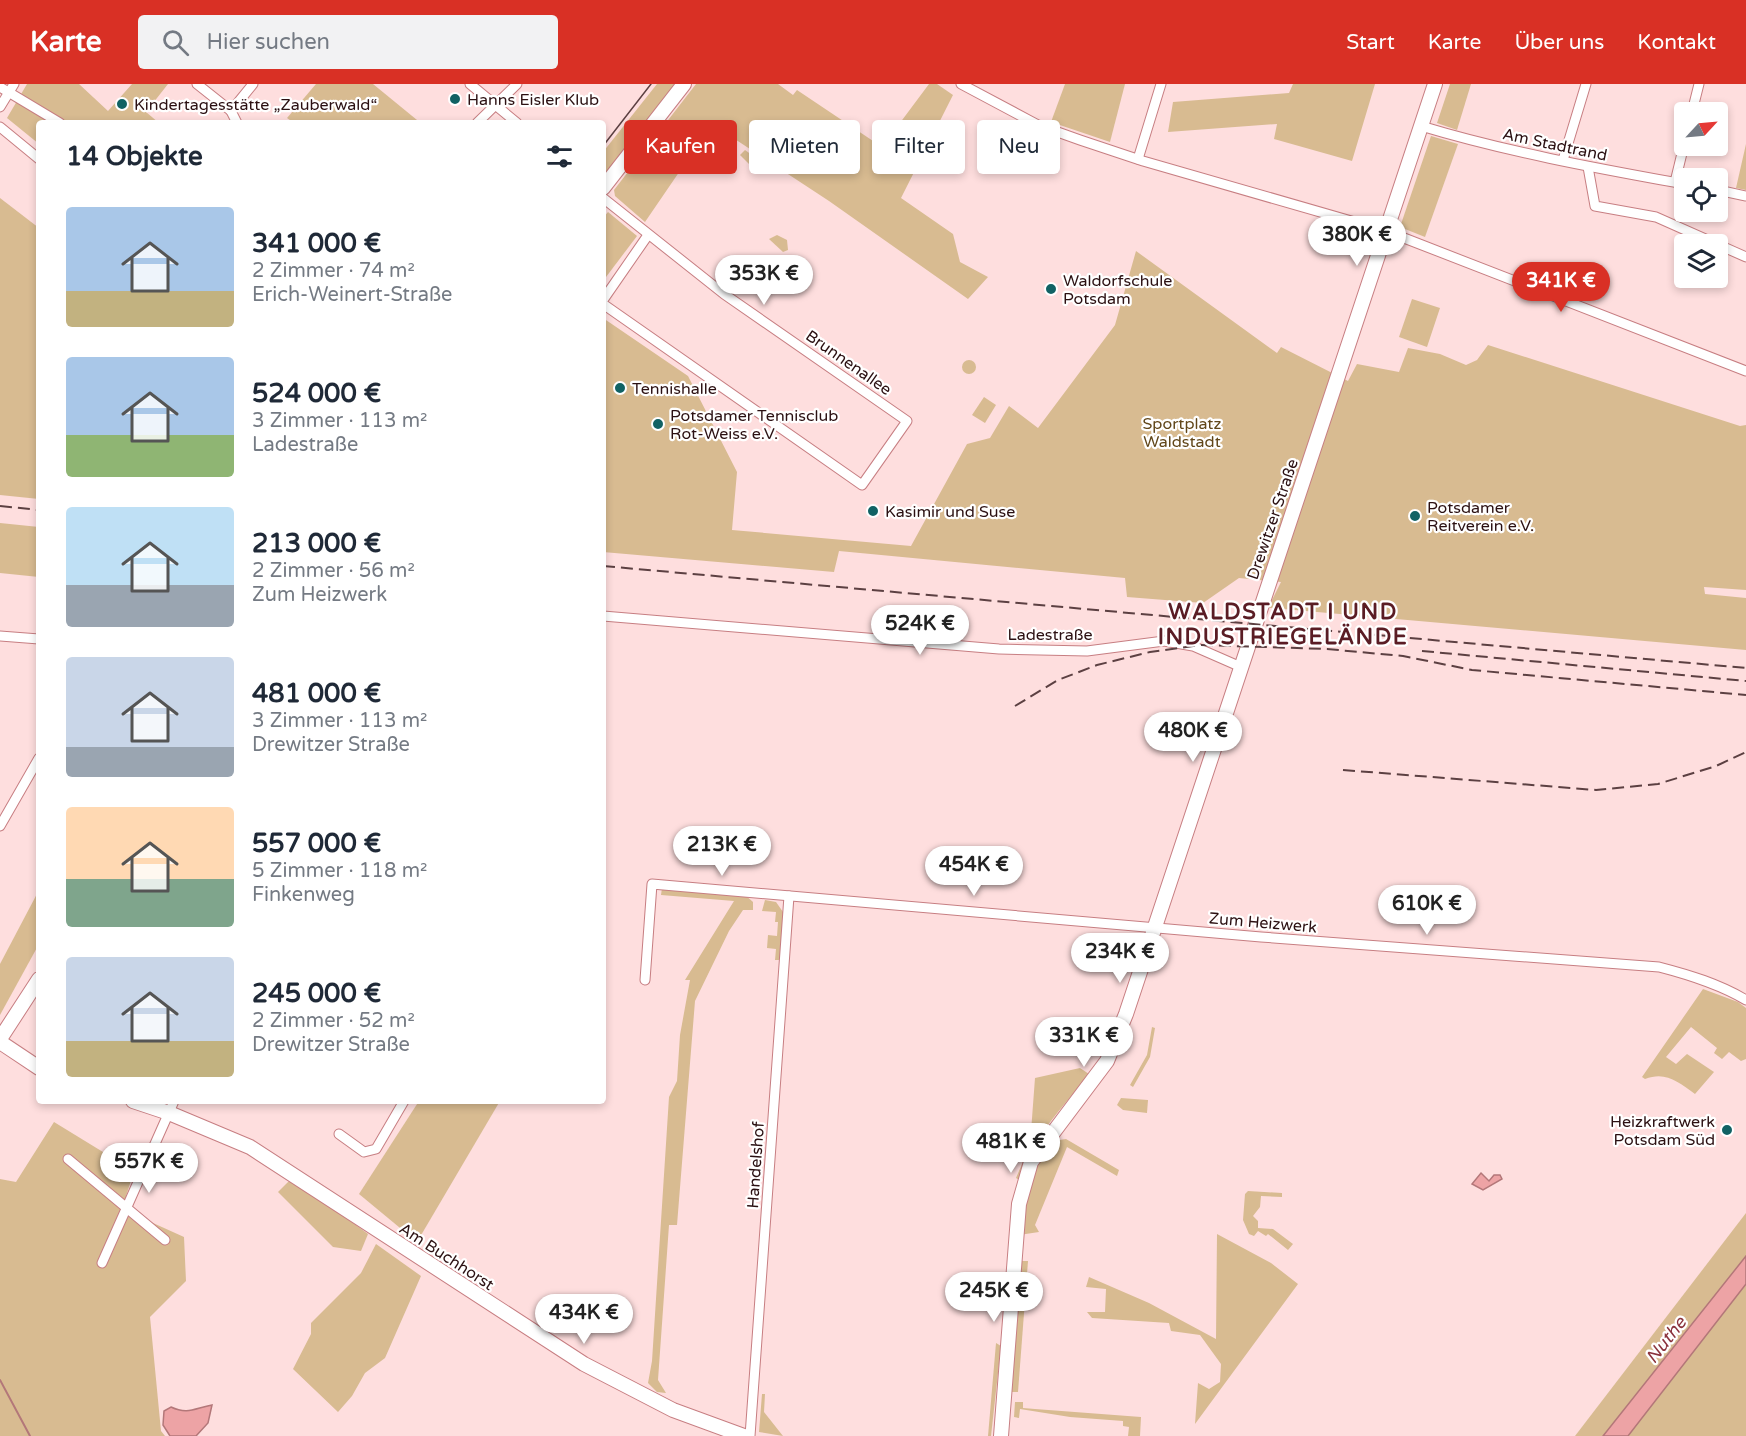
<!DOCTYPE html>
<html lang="de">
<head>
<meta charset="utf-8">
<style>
	:root { --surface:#fff; --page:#f2f2f3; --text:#1f2937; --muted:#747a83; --accent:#d93025 }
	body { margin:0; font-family:"Varela Round",sans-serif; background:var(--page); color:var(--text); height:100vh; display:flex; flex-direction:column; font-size:22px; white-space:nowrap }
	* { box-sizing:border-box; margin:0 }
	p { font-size:20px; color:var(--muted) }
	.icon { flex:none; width:33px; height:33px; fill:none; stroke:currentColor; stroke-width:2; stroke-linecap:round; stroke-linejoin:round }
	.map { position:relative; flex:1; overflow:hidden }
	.side { position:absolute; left:36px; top:36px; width:570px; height:984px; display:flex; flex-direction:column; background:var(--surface); border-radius:6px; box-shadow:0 3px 9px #0003 }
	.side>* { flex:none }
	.guide { position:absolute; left:624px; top:36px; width:570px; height:54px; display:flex; gap:12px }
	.needle { width:39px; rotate:64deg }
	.tools { position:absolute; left:1674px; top:18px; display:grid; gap:12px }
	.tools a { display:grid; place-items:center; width:54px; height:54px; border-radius:6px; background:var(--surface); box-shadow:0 3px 9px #0003; font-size:30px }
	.price { position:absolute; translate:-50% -51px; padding:0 14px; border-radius:21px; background:#fff; color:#222; font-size:20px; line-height:39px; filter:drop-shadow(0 2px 3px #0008) }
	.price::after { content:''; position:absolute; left:50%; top:36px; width:18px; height:14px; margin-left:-9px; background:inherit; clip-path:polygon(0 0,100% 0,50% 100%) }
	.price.selected { background:var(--accent); color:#fff }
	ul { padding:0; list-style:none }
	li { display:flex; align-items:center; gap:18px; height:150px; padding:0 30px }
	li span { display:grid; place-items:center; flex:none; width:168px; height:120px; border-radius:6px; color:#555 }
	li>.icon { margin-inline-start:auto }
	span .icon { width:72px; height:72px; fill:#fffc; stroke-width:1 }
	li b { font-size:26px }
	h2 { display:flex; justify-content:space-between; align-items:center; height:72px; padding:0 30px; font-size:26px }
	.pill { padding:0 21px; border-radius:6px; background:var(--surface); box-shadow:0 3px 9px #0003; font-size:21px; line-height:54px }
	.pill.selected { background:var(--accent); color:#fff }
	header { display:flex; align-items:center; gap:36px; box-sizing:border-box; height:84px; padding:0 30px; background:var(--accent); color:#fff }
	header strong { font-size:28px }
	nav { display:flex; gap:33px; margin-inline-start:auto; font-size:21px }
	.search { width:420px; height:54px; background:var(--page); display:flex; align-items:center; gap:15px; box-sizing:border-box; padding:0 21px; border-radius:6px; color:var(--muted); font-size:22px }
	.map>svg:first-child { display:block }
	.green { fill:#d8bb91 }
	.water { fill:#eda3a5; stroke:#b37779; stroke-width:1.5 }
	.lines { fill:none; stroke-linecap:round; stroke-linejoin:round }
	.stream { stroke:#b37779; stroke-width:2 }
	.street-casing { stroke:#c77e82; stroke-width:11 }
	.secondary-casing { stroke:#c77e82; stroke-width:16 }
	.street { stroke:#fff; stroke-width:9 }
	.secondary { stroke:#fff; stroke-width:14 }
	.tram { stroke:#5c4042; stroke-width:1.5 }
	.rail { stroke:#5c4042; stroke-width:2; stroke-dasharray:12 6; stroke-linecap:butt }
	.poi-dot { fill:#116264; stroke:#fff; stroke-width:2 }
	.labels { text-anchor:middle; stroke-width:4.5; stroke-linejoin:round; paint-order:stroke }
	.poi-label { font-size:16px; fill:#2b1012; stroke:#fff; text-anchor:start }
	.street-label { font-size:16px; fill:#2b1012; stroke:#fff }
	.park-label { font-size:16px; fill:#614619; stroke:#fff }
	.water-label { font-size:18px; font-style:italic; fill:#8b333d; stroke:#fff }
	.district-label { font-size:22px; font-weight:bold; letter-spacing:1.5px; fill:#5a1c24; stroke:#fff }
</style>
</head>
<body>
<header>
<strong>Karte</strong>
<div class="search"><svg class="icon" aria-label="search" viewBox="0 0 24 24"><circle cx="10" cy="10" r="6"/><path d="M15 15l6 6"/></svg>Hier suchen</div>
<nav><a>Start</a><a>Karte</a><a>Über uns</a><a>Kontakt</a></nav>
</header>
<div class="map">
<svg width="1746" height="1352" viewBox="0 0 1746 1352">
	<rect width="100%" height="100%" fill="#fedede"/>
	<g class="green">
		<polygon points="27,0 79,0 108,27 132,0 168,0 146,28 159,39 39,39 39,60 7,34"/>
		<polygon points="316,0 373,0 417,36 414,39 294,39 287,34"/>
		<polygon points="657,0 675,0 603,96 603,68"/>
		<polygon points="696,0 778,0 793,11 797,6 882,63 929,0 937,0 953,11 901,114 953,150 960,178 988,193 968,215 829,117 712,40 645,138 615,112 614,106"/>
		<polygon points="1065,0 1125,0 1110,58 1051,38"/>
		<polygon points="1293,0 1375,0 1352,77 1274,55 1277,40 1168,48 1173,18 1289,9"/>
		<polygon points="1450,0 1471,0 1457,46 1437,39"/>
		<polygon points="1431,52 1458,60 1425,153 1400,143"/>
		<polygon points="1746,60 1746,106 1736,104"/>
		<polygon points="745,66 763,79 759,85 752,83 740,71"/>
		<polygon points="0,114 39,144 39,415 0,411"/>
		<polygon points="608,128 637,152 603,197 603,134"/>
		<polygon points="777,151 787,156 788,166 783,168 769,155"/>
		<polygon points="1136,167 1277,269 1281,263 1348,297 1357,280 1399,288 1408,264 1440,270 1466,281 1477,276 1488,261 1740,342 1746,341 1746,506 1704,503 1705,510 1746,514 1746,566 1272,524 1268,524 1281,498 1239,494 1203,519 1127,513 1125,494 839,467 834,488 603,468 603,234 688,292 737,388 732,446 911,462 967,360 990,354 1009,322 1038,344 1115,241"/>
		<polygon points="1412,215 1440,224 1427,263 1399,253"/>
		<circle cx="969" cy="283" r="7"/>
		<polygon points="984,313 996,321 985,339 972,331"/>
		<polygon points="0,439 39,443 39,493 0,489"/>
		<polygon points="662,804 744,810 753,818 753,826 743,826 729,847 695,917 677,1141 669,1141 658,1296 666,1309 657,1308 648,1299 652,1277 669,1013 677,997 680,951 690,896 685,896 734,817 661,811"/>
		<polygon points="39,806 39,860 0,931 0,880"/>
		<polygon points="765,816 776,818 783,828 780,876 775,876 776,865 767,864 768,851 777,852 778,838 775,838 776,828 762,827"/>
		<path d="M 1703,905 L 1738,918 L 1746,924 L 1746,975 L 1741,977 L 1729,968 L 1722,975 L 1714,969 L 1717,964 L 1691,943 L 1666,973 L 1676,980 L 1687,970 L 1714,988 L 1695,1010 C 1678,998 1666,987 1645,995 L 1642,993 Z"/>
		<polygon points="1152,943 1155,944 1150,973 1133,1003 1130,1001 1147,971"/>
		<path d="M 1080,984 L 1089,990 C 1064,1022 1030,1056 1019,1096 L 1016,1094 L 1030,1061 L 1035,994 Z"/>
		<polygon points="1121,1014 1148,1016 1147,1029 1123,1026 1117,1021"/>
		<polygon points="419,1017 500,1017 417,1158 359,1110"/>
		<polygon points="54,1038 134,1087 122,1125 184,1153 186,1197 150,1233 161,1347 165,1352 0,1352 0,1095 16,1098"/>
		<polygon points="1066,1055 1119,1086 1117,1092 1067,1063 1035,1141 1039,1148 1019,1151 1023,1120 1035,1080 1053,1057"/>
		<polygon points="292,1094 368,1150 361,1167 333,1163 278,1108"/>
		<polygon points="1248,1107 1282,1109 1282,1113 1261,1112 1260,1123 1253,1132 1258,1137 1258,1144 1273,1145 1293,1160 1288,1166 1268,1150 1266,1152 1258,1147 1254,1152 1249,1150 1243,1136 1245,1110"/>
		<polygon points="1746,1129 1746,1352 1575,1352"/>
		<polygon points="1217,1150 1271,1179 1298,1200 1195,1340 1198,1299 1209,1305 1220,1298 1221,1280 1200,1251 1171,1247 1169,1239 1092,1234 1087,1228 1105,1228 1106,1205 1086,1203 1089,1193 1149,1219 1216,1255"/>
		<polygon points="376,1160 421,1192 385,1274 365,1289 352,1312 338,1328 293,1285 311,1250 311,1239 361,1189"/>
		<polygon points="1022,1177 1028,1177 1018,1308 1011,1308"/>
		<polygon points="996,1259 1001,1262 991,1352 988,1352"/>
		<polygon points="762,1310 765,1310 764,1328 783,1352 759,1348"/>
		<polygon points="1015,1318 1023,1318 1023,1324 1035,1325 1141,1333 1140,1352 1128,1352 1129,1343 1123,1342 1123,1337 1070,1333 1020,1325 1019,1334 1014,1333"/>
	</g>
	<g class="water">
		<polygon points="1481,1089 1489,1097 1494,1091 1500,1091 1502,1095 1483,1106 1472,1100"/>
		<polygon points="1746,1172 1746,1200 1628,1352 1603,1352"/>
		<path d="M 212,1321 L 208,1339 L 196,1352 L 170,1352 L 163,1341 L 164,1327 L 171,1323 C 188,1331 195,1324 212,1321 Z"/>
	</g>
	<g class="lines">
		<polyline class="stream" points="0,1296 30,1352"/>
		<g class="street-casing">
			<g id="street">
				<polyline points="197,0 231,27 253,0"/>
				<polyline points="470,0 517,39"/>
				<polyline points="961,0 1038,41 1080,56 1143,77 1386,147 1746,287"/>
				<polyline points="0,3 60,39"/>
				<polyline points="0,23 14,0"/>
				<polyline points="231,27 237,39"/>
				<polyline points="1692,28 1699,0"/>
				<polyline points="477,39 517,0"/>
				<path d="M 1421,42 C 1507,68 1596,84 1684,100"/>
				<polyline points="0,43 39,75"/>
				<polyline points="1138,75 1161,0"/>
				<polyline points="1563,76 1586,0"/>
				<polyline points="1588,83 1595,122 1656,133 1746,173"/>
				<polyline points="1675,98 1684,61"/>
				<polyline points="1718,106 1746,112"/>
				<polyline points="603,114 724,210 907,337 862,401 603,220"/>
				<polyline points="603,216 648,151"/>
				<polyline points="603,532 999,565 1087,567 1164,557 1193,562 1241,583"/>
				<polyline points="0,552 39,555"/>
				<polyline points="0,742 39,674"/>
				<path d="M 645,896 L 652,800 L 1261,853 L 1659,883 C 1690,891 1719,900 1746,916"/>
				<polyline points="339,1050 364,1068 376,1065 404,1017"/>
				<polyline points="68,1075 165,1156"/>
				<polyline points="102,1179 174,1017"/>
				<polyline points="750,1352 789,812"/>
			</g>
		</g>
		<g class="secondary-casing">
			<g id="secondary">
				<polyline points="603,104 684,0"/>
				<polyline points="0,955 39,895"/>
				<polyline points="0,958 39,984"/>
				<polyline points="133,1017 169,1029 250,1063 584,1280 673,1326 744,1352"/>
				<polyline points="1001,1352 1019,1120 1031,1078 1107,977 1126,930 1435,0"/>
			</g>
		</g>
		<use href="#street" class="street"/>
		<use href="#secondary" class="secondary"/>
		<polyline class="tram" points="603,62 651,0"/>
		<g class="rail">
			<polyline points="0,422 39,426"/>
			<polyline points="603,482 1746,584"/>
			<polyline points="1422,567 1746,597"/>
			<polyline points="1015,622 1058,596 1097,581 1150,568 1201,561 1327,565 1403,572 1472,586 1746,611"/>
			<polyline points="1343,686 1596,706 1658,700 1716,682 1746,668"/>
		</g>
	</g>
	<g class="poi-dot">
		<circle cx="455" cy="15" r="6"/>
		<circle cx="122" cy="20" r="6"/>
		<circle cx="1051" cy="205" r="6"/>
		<circle cx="620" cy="304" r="6"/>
		<circle cx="658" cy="340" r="6"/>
		<circle cx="873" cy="427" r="6"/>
		<circle cx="1415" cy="432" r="6"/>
		<circle cx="1727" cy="1046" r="6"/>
	</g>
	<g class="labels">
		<g class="poi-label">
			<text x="467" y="21">Hanns Eisler Klub</text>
			<text x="134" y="26">Kindertagesstätte „Zauberwald“</text>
			<text x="1063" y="202">Waldorfschule<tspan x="1063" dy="18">Potsdam</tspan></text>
			<text x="632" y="310">Tennishalle</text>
			<text x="670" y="337">Potsdamer Tennisclub<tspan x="670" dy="18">Rot-Weiss e.V.</tspan></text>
			<text x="1427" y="429">Potsdamer<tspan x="1427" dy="18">Reitverein e.V.</tspan></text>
			<text x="885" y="433">Kasimir und Suse</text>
			<text x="1715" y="1043" text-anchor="end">Heizkraftwerk<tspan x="1715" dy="18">Potsdam Süd</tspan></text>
		</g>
		<g class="street-label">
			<text transform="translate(1555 60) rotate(12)" y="6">Am Stadtrand</text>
			<text transform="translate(849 278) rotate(35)" y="6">Brunnenallee</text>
			<text transform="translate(1272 435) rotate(-71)" y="6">Drewitzer Straße</text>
			<text x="1050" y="556">Ladestraße</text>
			<text transform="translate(1263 838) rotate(5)" y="6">Zum Heizwerk</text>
			<text transform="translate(755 1081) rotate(-86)" y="6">Handelshof</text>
			<text transform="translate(447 1172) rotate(33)" y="6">Am Buchhorst</text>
		</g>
		<g class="park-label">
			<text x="1182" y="345">Sportplatz<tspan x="1182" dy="18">Waldstadt</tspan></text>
		</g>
		<g class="water-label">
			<text transform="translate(1666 1256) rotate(-52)" y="6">Nuthe</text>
		</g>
		<g class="district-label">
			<text x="1283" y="535">WALDSTADT I UND<tspan x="1283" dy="25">INDUSTRIEGELÄNDE</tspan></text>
		</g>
	</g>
</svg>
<div class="tools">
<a><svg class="needle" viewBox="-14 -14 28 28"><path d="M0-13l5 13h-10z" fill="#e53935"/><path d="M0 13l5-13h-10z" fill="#747a83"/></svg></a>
<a><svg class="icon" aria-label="locate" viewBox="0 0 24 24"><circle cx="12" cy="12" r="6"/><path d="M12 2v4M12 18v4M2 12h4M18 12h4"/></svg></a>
<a><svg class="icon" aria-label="layers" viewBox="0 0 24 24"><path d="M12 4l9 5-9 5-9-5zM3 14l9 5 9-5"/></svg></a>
</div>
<b class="price" style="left:1357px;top:183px">380K €</b>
<b class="price" style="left:764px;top:222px">353K €</b>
<b class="price selected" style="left:1561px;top:229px">341K €</b>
<b class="price" style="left:920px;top:572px">524K €</b>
<b class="price" style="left:1193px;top:679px">480K €</b>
<b class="price" style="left:722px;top:793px">213K €</b>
<b class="price" style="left:974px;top:813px">454K €</b>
<b class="price" style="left:1427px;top:852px">610K €</b>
<b class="price" style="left:1120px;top:900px">234K €</b>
<b class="price" style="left:1084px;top:984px">331K €</b>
<b class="price" style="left:1011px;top:1090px">481K €</b>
<b class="price" style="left:149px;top:1110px">557K €</b>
<b class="price" style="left:994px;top:1239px">245K €</b>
<b class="price" style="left:584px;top:1261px">434K €</b>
<div class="guide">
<a class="pill selected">Kaufen</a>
<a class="pill">Mieten</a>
<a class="pill">Filter</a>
<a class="pill">Neu</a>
</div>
<section class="side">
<h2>14 Objekte<svg class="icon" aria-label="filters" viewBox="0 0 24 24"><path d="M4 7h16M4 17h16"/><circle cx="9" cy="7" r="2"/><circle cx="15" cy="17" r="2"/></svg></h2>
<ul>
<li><span style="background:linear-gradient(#a9c7e8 70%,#c2b280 0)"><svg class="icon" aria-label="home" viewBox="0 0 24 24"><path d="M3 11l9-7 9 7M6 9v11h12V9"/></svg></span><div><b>341 000 €</b><p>2 Zimmer · 74 m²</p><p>Erich-Weinert-Straße</p></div></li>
<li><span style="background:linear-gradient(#a9c7e8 65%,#8fb573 0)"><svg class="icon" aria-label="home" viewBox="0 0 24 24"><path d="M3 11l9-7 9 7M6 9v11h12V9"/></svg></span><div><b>524 000 €</b><p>3 Zimmer · 113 m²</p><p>Ladestraße</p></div></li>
<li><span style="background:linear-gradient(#bfe0f5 65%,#9aa5b1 0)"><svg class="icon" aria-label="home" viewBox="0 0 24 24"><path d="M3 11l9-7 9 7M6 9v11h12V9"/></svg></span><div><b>213 000 €</b><p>2 Zimmer · 56 m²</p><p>Zum Heizwerk</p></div></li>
<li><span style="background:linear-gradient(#c9d6e8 75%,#9aa5b1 0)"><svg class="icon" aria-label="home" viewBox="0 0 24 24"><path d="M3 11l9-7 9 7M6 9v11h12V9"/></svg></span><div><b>481 000 €</b><p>3 Zimmer · 113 m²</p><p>Drewitzer Straße</p></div></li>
<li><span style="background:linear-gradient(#ffd9b3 60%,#7fa58c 0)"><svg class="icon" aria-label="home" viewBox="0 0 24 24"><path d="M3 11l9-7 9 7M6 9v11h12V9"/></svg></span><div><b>557 000 €</b><p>5 Zimmer · 118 m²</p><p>Finkenweg</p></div></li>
<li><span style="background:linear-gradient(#c9d6e8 70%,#c2b280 0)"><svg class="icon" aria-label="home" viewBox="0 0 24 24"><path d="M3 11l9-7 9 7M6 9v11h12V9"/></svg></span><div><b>245 000 €</b><p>2 Zimmer · 52 m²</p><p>Drewitzer Straße</p></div></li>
</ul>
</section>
</div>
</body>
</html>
